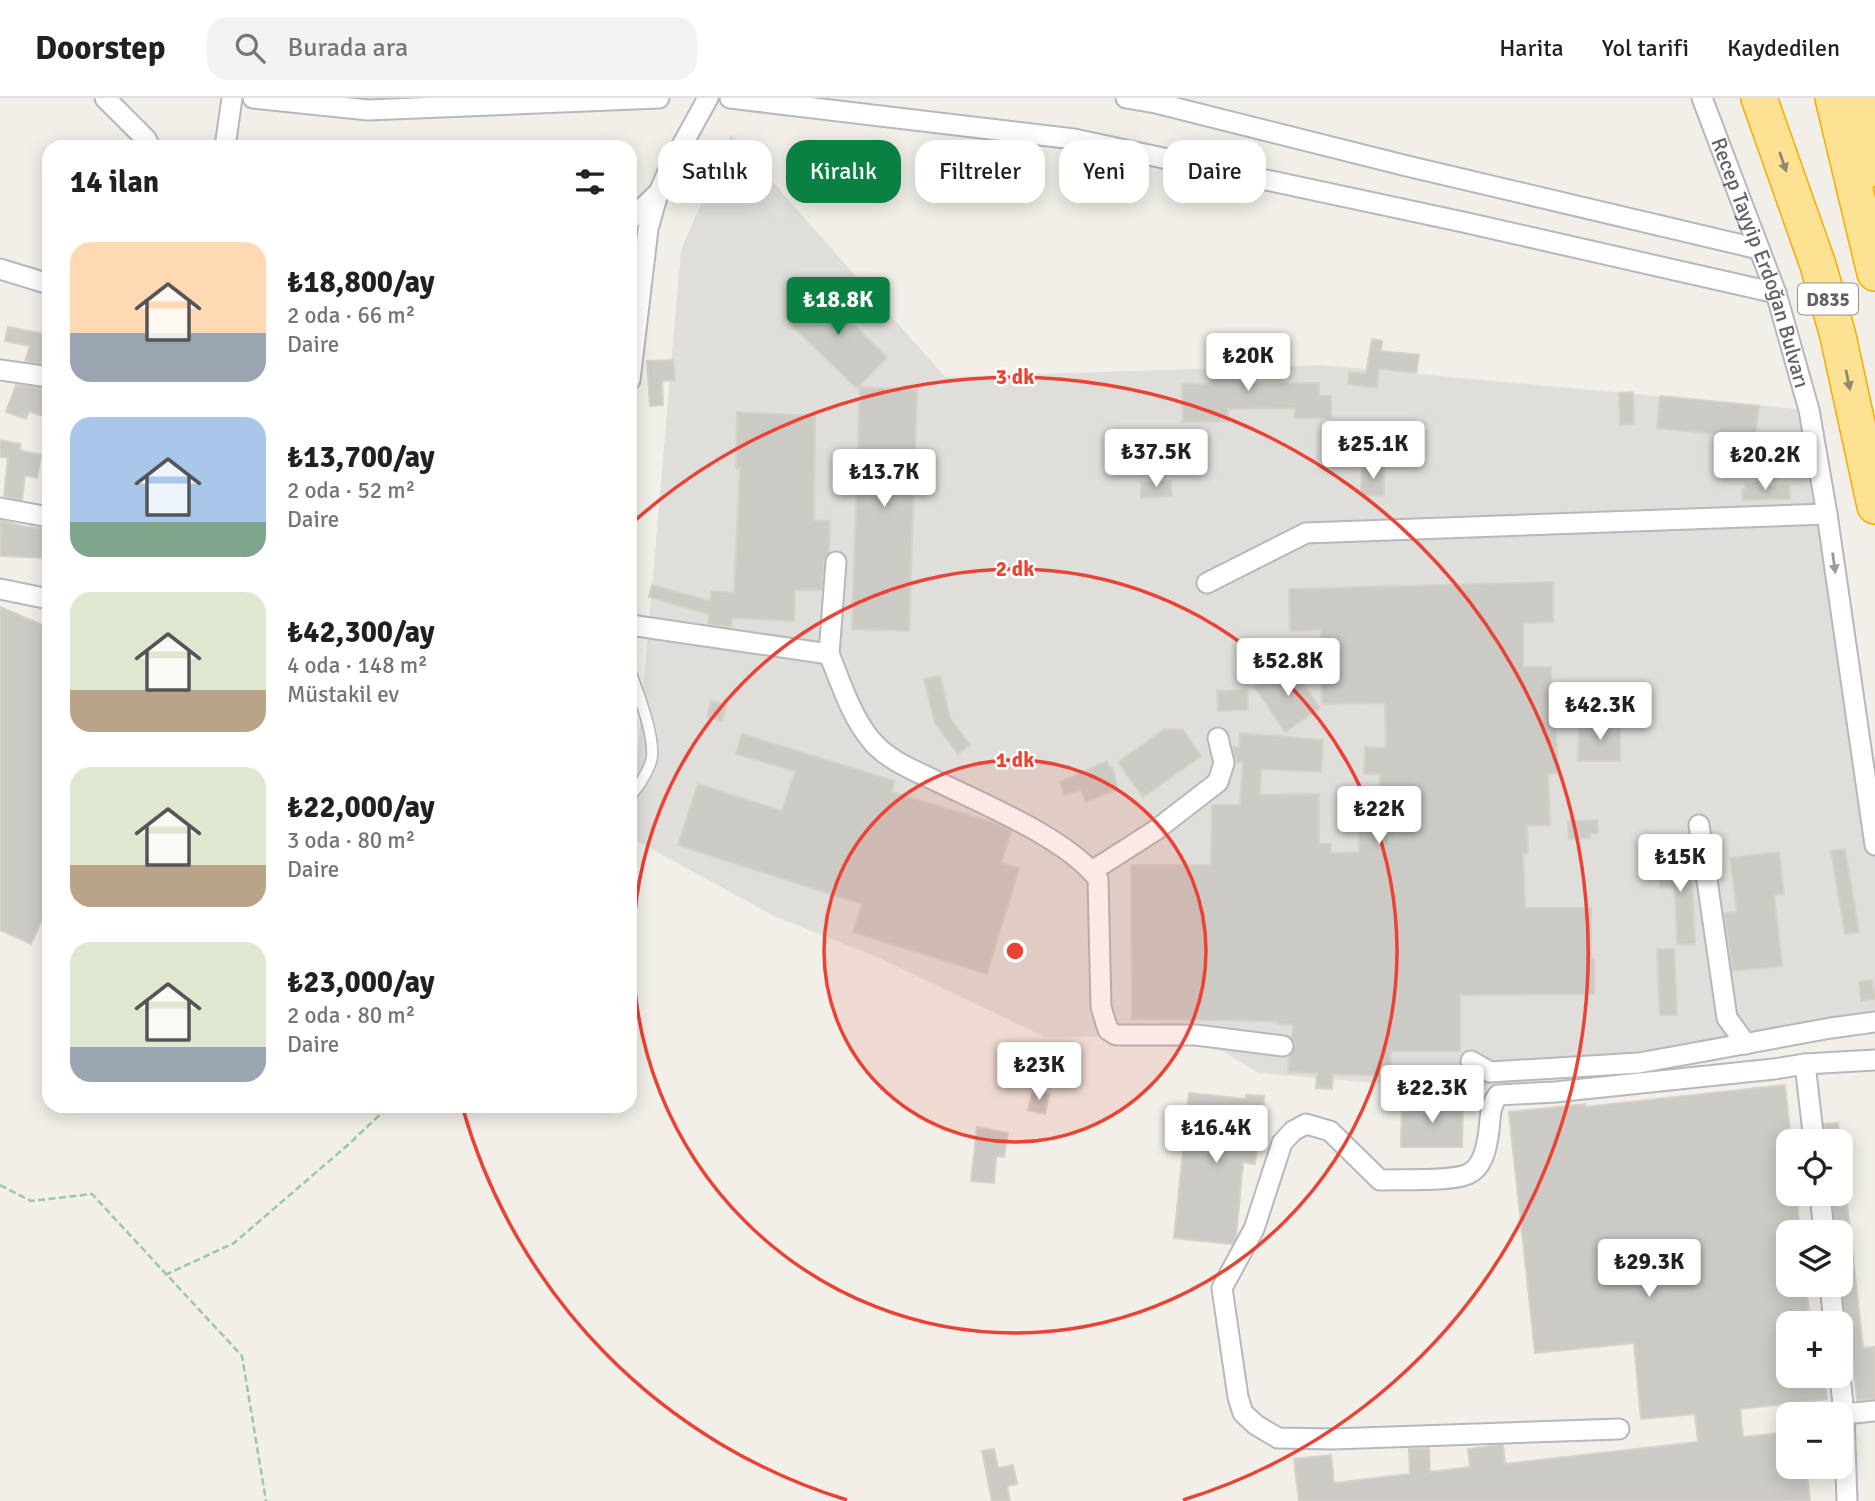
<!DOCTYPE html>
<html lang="tr">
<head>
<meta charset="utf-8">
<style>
	:root { --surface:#fff; --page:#f2f2f2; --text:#202124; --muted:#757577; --line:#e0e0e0; --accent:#0b8043 }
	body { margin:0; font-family:Signika,sans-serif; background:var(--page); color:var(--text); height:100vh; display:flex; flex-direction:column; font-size:26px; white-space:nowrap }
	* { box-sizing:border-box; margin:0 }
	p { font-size:23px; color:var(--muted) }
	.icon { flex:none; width:38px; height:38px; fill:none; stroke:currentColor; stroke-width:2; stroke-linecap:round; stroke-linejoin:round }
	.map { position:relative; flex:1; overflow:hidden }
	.side { position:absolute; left:42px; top:42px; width:595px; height:973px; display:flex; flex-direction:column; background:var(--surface); border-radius:21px; box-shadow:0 4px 18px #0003 }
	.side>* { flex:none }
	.banner { position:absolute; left:658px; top:42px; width:665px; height:63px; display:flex; gap:14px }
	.buttons { position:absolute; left:1776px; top:1031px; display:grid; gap:14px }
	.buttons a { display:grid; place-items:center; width:77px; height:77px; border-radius:14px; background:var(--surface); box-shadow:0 4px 18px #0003; font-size:35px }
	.price { position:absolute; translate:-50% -60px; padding:0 16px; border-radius:7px; background:#fff; color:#222; font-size:23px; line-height:46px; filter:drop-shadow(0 2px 4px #0008) }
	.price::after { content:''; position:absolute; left:50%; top:42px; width:21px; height:16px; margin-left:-10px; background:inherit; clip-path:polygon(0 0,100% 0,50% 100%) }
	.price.current { background:var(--accent); color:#fff }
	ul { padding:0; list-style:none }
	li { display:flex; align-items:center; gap:21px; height:175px; padding:0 28px }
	li span { display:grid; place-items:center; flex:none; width:196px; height:140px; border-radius:21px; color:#555 }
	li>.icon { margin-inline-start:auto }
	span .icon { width:84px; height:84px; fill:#fffc; stroke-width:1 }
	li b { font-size:30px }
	h2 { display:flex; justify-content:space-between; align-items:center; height:84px; padding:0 28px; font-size:30px }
	.tag { padding:0 24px; border-radius:21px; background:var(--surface); box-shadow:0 4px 18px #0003; font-size:24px; line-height:63px }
	.tag.current { background:var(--accent); color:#fff }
	header { display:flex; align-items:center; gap:42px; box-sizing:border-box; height:98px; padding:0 35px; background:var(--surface); border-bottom:2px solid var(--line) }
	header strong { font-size:33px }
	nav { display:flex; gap:38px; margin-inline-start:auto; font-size:24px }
	.search { width:490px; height:63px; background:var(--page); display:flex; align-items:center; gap:18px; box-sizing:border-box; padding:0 24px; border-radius:21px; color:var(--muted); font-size:26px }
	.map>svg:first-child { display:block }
	.industrial { fill:#e0deda }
	.building { fill:#cccac5; stroke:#d6d1c6; stroke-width:2 }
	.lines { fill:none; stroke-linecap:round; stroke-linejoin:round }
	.lane-casing { stroke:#b5b8bc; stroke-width:13 }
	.street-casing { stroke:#b5b8bc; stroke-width:23 }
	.highway-casing { stroke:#f9ab00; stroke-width:38 }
	.path { stroke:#9cc7a9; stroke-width:2.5; stroke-dasharray:7 3.5; stroke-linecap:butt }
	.lane { stroke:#fff; stroke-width:10 }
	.street { stroke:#fff; stroke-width:19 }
	.highway { stroke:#fde293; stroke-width:35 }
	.oneway { fill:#8e8975 }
	.oneway2 { fill:#979a9d }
	.ring { fill:none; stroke:#ea4335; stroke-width:3.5 }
	.labels { text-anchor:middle; stroke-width:5; stroke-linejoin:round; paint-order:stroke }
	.shield { fill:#fff; stroke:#8f9295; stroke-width:2 }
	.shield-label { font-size:19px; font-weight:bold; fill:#5f6368 }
	.street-label { font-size:21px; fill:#5f6368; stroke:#fff }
	.centre { fill:#ea4335; stroke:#fff; stroke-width:3.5 }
	.ring-label { font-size:21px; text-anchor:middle; font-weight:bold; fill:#ea4335; stroke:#fff; stroke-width:5; stroke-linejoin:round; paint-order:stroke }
</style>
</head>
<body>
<header>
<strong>Doorstep</strong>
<div class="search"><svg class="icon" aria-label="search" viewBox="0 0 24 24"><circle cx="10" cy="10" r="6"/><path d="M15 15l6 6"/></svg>Burada ara</div>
<nav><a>Harita</a><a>Yol tarifi</a><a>Kaydedilen</a></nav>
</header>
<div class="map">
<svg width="1875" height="1403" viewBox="0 0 1875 1403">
	<rect width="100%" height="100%" fill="#f1efe8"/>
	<polygon class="industrial" points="731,37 945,279 1321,267 1809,312 1875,747 1875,915 1641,972 1449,991 1259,975 1196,937 1045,939 875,858 774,818 637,743 637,664 681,152"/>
	<g class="building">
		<polygon points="822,191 834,202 840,195 860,215 851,224 887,259 857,290 789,225"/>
		<polygon points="8,229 49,237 49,267 25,263 30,248 5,243"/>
		<polygon points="1372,241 1382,243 1381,253 1419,257 1416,275 1379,271 1377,290 1348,286 1349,274 1366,276"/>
		<polygon points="1251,252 1252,285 1319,285 1319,298 1331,298 1331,320 1295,320 1295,310 1228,311 1228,323 1183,324 1182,286 1210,286 1209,257 1232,256 1232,253"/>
		<polygon points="673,262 675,282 662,283 663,307 650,308 647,263"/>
		<polygon points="16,287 49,291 49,320 29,313 26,321 6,314"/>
		<polygon points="860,289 917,292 909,533 852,531"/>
		<polygon points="1633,294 1634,326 1620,327 1619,295"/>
		<polygon points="1660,298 1759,308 1755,340 1657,330"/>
		<polygon points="737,314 815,318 814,422 830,423 829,454 824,463 822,492 795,492 794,523 732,520 731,529 708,526 709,516 649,499 652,487 710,503 711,493 734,495 740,370 736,370"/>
		<polygon points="0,342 21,346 19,352 41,357 37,380 25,377 22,402 4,398 8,359 0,359"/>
		<polygon points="1362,368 1384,368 1384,398 1361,397"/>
		<polygon points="1171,383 1172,398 1141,400 1141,384"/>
		<polygon points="1759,384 1760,389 1789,387 1790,401 1743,402 1742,391 1745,391 1745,385"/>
		<polygon points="1,423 26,429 49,431 49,460 0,458"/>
		<polygon points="1553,484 1553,524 1523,525 1523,569 1551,569 1552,614 1555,614 1558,675 1548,676 1550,727 1527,728 1528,755 1523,756 1525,810 1591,810 1591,861 1594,861 1594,896 1460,897 1460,953 1391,953 1390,978 1333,976 1332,991 1316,990 1317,975 1288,974 1289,958 1295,949 1292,940 1293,926 1277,926 1277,923 1132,921 1131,767 1211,767 1212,707 1240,707 1243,664 1236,664 1233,649 1239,650 1240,635 1323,642 1321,674 1261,671 1260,697 1319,696 1319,746 1331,746 1331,755 1359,754 1359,700 1364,700 1364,696 1380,696 1380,676 1364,676 1365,649 1386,650 1385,605 1322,606 1321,532 1290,533 1289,491"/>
		<polygon points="0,509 49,530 49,806 31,846 0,832"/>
		<polygon points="1290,565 1320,610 1285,634 1255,589"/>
		<polygon points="940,578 950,620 970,647 958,656 935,625 924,581"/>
		<polygon points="1247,592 1248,612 1218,613 1217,593"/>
		<polygon points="711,603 727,607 722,623 707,619"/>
		<polygon points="1590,623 1620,623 1620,663 1578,663 1579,629 1590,629"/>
		<polygon points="1165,631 1183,632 1201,658 1143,699 1118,664"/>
		<polygon points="742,636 895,683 892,694 998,726 1011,733 1001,765 1019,770 987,876 853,834 862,806 678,747 698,686 782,713 795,673 736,656"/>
		<polygon points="1107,663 1110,670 1112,669 1118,691 1086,704 1081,692 1065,697 1060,684"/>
		<polygon points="1597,722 1598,735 1590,736 1590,740 1569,741 1568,723"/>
		<polygon points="1845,751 1859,834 1845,836 1831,753"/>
		<polygon points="1779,754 1784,796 1774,797 1782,868 1733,873 1724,815 1737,814 1730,760"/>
		<polygon points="1691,758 1695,846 1677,846 1675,789 1660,790 1659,760"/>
		<polygon points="1657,851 1674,851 1677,917 1660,917"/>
		<polygon points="1872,882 1875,901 1861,903 1859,884"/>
		<polygon points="1785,987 1791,1043 1788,1043 1788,1096 1796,1096 1800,1134 1788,1134 1788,1186 1806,1186 1810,1225 1788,1225 1788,1278 1824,1278 1827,1301 1740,1311 1743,1339 1788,1334 1788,1368 1806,1368 1810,1403 1299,1403 1294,1361 1331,1357 1334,1385 1410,1376 1409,1351 1429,1350 1430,1374 1470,1369 1468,1351 1500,1347 1503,1347 1505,1366 1698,1344 1695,1316 1641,1321 1634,1245 1535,1255 1509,1014 1585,1006 1585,1009"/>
		<polygon points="1033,992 1049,996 1045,1016 1028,1012"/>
		<polygon points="1189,995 1246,1001 1246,997 1264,998 1263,1031 1260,1031 1259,1048 1257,1048 1255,1066 1243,1064 1236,1139 1232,1146 1174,1140"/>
		<polygon points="1402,1004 1463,1005 1462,1049 1401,1049"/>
		<polygon points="1838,1025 1840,1043 1826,1043 1824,1026"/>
		<polygon points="977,1029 1008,1035 1004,1059 996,1058 994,1085 971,1083"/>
		<polygon points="1832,1096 1846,1096 1863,1250 1875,1249 1875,1301 1857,1302 1853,1267 1848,1268 1841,1181 1841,1134 1836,1134"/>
		<polygon points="994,1351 998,1370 1013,1367 1017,1386 1007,1388 1010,1403 992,1403 982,1353"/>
	</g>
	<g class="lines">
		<g class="lane-casing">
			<path id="lane" d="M 630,572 C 638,596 654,634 652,659 C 650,671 638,690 630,698"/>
		</g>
		<g class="street-casing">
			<g id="street">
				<polyline points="105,0 146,41 150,49"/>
				<polyline points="253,0 368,12 659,0"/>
				<polyline points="730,0 1074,41 1463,124 1776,195"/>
				<polyline points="1126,0 1156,5 1407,68 1759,151"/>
				<path id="s1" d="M 1702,0 L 1776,195 L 1809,312 L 1827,416 L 1875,747"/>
				<polyline points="225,49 232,0"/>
				<polyline points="630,122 657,96"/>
				<polyline points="0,171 49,186"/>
				<polyline points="0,272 49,279"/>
				<polyline points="630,282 648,131 657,99 670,69 708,0"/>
				<polyline points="0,410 49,419"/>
				<polyline points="1207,485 1306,435 1827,416"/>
				<polyline points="0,491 49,501"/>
				<path d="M 630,527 L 829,556 C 841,585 851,618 871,642 C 886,661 913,672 934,682 C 981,705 1067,740 1098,781 L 1101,909 L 1108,932 L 1116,937 L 1196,937 L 1283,948"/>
				<polyline points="829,556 836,464"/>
				<polyline points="1699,727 1727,920 1746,946"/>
				<polyline points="1092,773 1156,732 1218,684 1224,665 1218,640"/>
				<polyline points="1471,963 1490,974 1639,965 1831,930 1875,924"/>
				<polyline points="1805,966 1814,1043"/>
				<polyline points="1820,1096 1824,1134"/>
				<polyline points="1830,1186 1834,1225"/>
				<polyline points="1840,1278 1844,1316 1847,1403"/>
				<polyline points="1844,1316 1875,1313"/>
				<path d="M 1619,1331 L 1333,1341 L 1278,1340 L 1256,1327 L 1243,1315 L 1238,1299 L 1222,1190 L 1254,1131 L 1282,1045 L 1293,1033 L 1306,1026 L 1330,1033 L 1380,1082 C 1401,1081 1451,1084 1468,1076 C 1482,1070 1486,1052 1488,1039 C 1491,1023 1488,1011 1498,997 L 1555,994 L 1774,971 L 1805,966 L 1875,962"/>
			</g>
		</g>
		<g class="highway-casing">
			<g id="highway">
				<polyline points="1759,0 1818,167 1838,238 1875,408"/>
				<polyline points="1833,0 1875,175"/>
				<polyline points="1864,74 1866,0"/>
			</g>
		</g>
		<g class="path">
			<polyline points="0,1087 31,1103 92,1096 242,1258 266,1403"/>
			<polyline points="165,1177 234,1145 349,1046 389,1008"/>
		</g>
		<use href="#lane" class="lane"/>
		<use href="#street" class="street"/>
		<use href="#highway" class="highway"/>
	</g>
	<defs><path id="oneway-solid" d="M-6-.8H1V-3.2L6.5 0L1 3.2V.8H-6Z" transform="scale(1.75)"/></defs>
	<g class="oneway">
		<use href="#oneway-solid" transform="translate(1783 64) rotate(71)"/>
		<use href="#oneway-solid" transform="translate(1848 282) rotate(78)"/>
	</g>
	<use class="oneway2" href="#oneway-solid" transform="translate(1834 465) rotate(82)"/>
	<circle cx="1015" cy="853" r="191" fill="#ea4335" fill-opacity=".12"/>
	<g class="ring">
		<circle cx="1015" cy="853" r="191"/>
		<circle cx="1015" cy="853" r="382"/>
		<path d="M847 1402A574 574 0 0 1 463 1011M631 426A574 574 0 1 1 1183 1402"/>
	</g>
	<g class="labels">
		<rect class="shield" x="1798" y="185.5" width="60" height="31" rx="5"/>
		<g class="shield-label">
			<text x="1828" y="208">D835</text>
		</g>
		<g class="street-label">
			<text dy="7" stroke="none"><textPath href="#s1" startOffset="175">Recep Tayyip Erdoğan Bulvarı</textPath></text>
		</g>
	</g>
	<circle cx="1015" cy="853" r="10" class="centre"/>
	<g class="ring-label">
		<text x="1015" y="286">3 dk</text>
		<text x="1015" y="478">2 dk</text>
		<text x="1015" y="669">1 dk</text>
	</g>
</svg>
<div class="buttons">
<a><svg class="icon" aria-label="locate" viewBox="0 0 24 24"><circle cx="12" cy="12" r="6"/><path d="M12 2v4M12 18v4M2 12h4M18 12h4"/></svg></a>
<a><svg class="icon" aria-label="layers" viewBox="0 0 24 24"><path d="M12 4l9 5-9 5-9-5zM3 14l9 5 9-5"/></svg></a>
<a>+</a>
<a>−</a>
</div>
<b class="price current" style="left:838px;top:239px">₺18.8K</b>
<b class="price" style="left:1248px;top:295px">₺20K</b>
<b class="price" style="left:1373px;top:383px">₺25.1K</b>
<b class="price" style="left:1156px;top:391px">₺37.5K</b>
<b class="price" style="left:1765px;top:394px">₺20.2K</b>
<b class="price" style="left:884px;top:411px">₺13.7K</b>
<b class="price" style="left:1288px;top:600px">₺52.8K</b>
<b class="price" style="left:1600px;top:644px">₺42.3K</b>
<b class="price" style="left:1379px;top:748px">₺22K</b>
<b class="price" style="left:1680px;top:796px">₺15K</b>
<b class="price" style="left:1039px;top:1004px">₺23K</b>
<b class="price" style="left:1432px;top:1027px">₺22.3K</b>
<b class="price" style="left:1216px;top:1067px">₺16.4K</b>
<b class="price" style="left:1649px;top:1201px">₺29.3K</b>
<div class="banner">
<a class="tag">Satılık</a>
<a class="tag current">Kiralık</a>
<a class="tag">Filtreler</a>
<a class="tag">Yeni</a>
<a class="tag">Daire</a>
</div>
<section class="side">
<h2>14 ilan<svg class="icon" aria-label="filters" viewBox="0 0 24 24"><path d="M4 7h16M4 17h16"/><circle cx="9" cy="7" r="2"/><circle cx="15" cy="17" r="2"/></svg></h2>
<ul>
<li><span style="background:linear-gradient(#ffd9b3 65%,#9aa5b1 0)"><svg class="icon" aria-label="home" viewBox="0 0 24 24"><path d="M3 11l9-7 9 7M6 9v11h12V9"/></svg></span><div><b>₺18,800/ay</b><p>2 oda · 66 m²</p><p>Daire</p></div></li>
<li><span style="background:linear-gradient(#a9c7e8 75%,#7fa58c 0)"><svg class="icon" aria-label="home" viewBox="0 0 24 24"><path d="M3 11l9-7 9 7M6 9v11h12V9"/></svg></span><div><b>₺13,700/ay</b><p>2 oda · 52 m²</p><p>Daire</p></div></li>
<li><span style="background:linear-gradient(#dfe7d0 70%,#b9a48a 0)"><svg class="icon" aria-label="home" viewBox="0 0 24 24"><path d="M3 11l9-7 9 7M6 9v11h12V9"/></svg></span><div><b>₺42,300/ay</b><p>4 oda · 148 m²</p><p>Müstakil ev</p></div></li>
<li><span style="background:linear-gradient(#dfe7d0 70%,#b9a48a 0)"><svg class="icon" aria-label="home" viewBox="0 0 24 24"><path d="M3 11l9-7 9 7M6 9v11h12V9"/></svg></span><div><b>₺22,000/ay</b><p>3 oda · 80 m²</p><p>Daire</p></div></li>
<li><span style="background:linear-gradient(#dfe7d0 75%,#9aa5b1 0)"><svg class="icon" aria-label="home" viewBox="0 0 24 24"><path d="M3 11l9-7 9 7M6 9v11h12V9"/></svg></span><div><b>₺23,000/ay</b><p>2 oda · 80 m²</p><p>Daire</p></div></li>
</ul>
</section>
</div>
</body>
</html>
